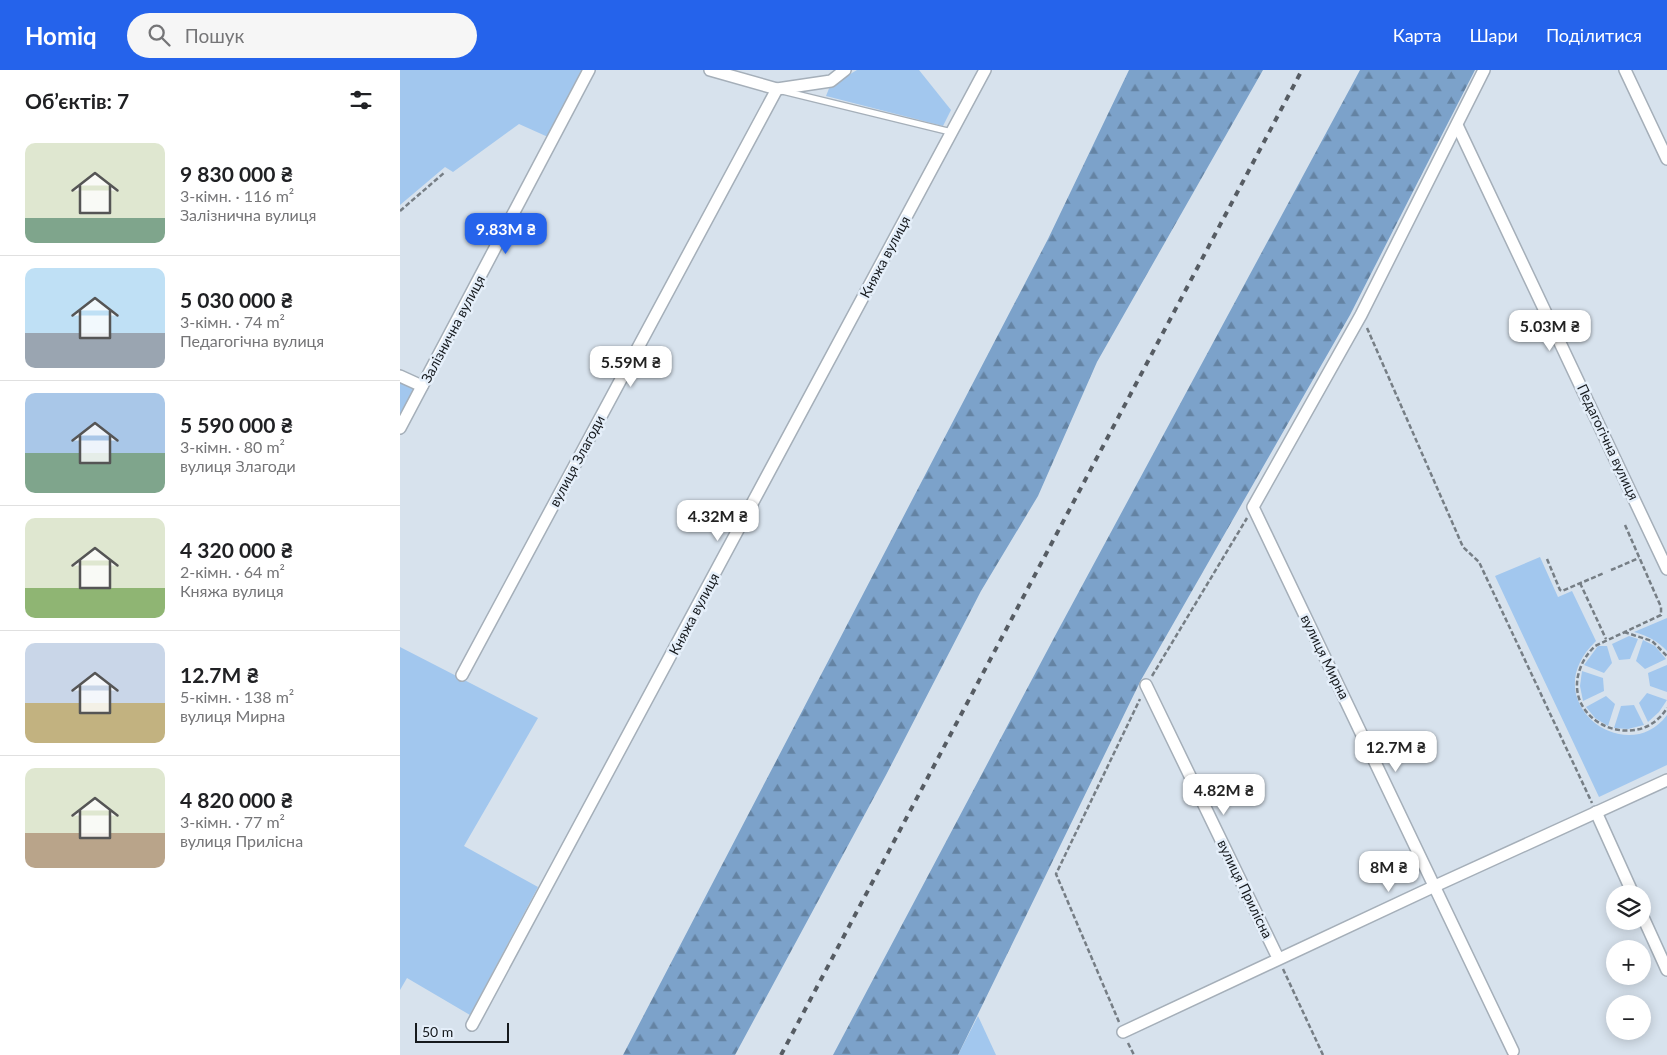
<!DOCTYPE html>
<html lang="uk">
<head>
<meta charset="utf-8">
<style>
	:root { --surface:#fff; --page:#f6f6f6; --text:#202124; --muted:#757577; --line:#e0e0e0; --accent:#2563eb }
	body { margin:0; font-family:Lato,sans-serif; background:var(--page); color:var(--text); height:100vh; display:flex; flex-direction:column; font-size:19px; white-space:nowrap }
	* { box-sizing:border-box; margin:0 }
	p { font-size:16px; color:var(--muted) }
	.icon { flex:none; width:28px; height:28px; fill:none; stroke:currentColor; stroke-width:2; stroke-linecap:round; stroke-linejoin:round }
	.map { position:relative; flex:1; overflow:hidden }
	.side { display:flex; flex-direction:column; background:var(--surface); width:400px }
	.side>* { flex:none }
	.tools { position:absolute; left:1206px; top:815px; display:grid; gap:10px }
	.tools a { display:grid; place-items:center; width:45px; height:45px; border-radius:50%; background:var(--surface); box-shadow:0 2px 12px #0003; font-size:25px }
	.scale { position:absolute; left:15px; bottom:12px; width:94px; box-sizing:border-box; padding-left:5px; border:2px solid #15191d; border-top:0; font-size:14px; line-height:18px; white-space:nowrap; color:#15191d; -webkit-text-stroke:4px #e5effa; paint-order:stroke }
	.price { position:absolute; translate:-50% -42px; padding:0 11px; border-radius:10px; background:#fff; color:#222; font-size:16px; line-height:32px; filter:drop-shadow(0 1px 2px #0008) }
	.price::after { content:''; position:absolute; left:50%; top:30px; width:15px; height:11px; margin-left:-8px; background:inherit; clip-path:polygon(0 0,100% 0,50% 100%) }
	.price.active { background:var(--accent); color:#fff }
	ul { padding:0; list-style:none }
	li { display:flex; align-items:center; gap:15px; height:125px; padding:0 25px }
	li+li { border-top:1px solid var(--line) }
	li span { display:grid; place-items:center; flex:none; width:140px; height:100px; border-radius:10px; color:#555 }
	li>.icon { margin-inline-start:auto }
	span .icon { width:60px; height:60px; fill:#fffc; stroke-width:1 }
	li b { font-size:21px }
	h2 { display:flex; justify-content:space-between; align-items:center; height:60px; padding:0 25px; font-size:21px }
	header { display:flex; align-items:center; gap:30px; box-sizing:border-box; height:70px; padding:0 25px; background:var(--accent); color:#fff }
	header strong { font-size:24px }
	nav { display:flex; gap:28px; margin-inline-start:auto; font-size:18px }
	.search { width:350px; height:45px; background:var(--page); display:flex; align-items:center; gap:12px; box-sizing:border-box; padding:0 18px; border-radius:28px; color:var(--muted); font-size:19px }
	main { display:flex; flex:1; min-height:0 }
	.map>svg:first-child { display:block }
	.green { fill:#a2c7ee }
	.forest { fill:url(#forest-firs) }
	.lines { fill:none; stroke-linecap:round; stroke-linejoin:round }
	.service-casing { stroke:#a5afb9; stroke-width:8 }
	.minor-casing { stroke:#a5afb9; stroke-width:14 }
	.path { stroke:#767e85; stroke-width:2.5; stroke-dasharray:5 2.5; stroke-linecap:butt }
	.service { stroke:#fff; stroke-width:5.5 }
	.minor { stroke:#fff; stroke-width:11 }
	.rail { stroke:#565c63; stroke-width:4; stroke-dasharray:6 6; stroke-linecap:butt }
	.labels { text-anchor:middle; stroke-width:5; stroke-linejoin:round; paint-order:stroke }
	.street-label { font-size:14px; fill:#15191d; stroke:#e5effa }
</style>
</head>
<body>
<header>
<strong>Homiq</strong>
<div class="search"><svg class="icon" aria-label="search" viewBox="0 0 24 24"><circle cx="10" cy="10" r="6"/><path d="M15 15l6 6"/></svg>Пошук</div>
<nav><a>Карта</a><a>Шари</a><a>Поділитися</a></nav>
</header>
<main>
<section class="side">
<h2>Об’єктів: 7<svg class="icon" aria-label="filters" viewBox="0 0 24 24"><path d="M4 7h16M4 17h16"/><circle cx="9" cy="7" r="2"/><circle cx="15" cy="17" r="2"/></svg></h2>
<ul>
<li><span style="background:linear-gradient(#dfe7d0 75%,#7fa58c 0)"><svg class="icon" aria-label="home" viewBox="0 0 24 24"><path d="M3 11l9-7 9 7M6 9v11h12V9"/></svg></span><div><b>9 830 000 ₴</b><p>3-кімн. · 116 m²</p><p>Залізнична вулиця</p></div></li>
<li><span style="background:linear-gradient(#bfe0f5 65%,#9aa5b1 0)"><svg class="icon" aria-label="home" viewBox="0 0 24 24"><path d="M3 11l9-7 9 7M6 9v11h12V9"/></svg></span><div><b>5 030 000 ₴</b><p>3-кімн. · 74 m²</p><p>Педагогічна вулиця</p></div></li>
<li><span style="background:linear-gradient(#a9c7e8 60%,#7fa58c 0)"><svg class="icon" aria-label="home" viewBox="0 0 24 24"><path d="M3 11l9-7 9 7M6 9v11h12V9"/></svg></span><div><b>5 590 000 ₴</b><p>3-кімн. · 80 m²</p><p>вулиця Злагоди</p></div></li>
<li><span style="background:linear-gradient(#dfe7d0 70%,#8fb573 0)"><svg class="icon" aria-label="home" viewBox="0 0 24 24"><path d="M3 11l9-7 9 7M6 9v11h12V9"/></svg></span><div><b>4 320 000 ₴</b><p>2-кімн. · 64 m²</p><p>Княжа вулиця</p></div></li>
<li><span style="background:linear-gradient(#c9d6e8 60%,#c2b280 0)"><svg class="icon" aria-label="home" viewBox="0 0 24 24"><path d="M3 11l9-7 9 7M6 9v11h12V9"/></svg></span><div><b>12.7M ₴</b><p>5-кімн. · 138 m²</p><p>вулиця Мирна</p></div></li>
<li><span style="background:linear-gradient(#dfe7d0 65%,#b9a48a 0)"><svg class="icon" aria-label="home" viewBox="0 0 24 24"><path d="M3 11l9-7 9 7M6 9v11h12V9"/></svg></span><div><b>4 820 000 ₴</b><p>3-кімн. · 77 m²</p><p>вулиця Прилісна</p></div></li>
</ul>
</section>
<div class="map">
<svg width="1267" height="985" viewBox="0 0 1267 985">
	<defs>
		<pattern id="forest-firs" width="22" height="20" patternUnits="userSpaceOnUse" patternTransform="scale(1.25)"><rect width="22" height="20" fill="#7ca2ca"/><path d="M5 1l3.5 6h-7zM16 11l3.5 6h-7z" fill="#6483a3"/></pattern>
	</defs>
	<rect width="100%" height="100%" fill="#d7e2ed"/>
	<g class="green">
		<polygon points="0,0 183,0 148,67 119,54 53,102 45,97 0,135"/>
		<polygon points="457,0 519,0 551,40 543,56 426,26 430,16"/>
		<polygon points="0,311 15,318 0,346"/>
		<path d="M 1140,487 L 1158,527 L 1172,521 L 1196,571 C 1133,631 1227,700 1267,645 L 1267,695 L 1199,727 L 1095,506 Z"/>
		<path d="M 1267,548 L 1267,581 C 1258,571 1248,566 1234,562 Z"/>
		<polygon points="1229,566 1238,569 1230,589 1219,590 1212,574"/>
		<polygon points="1243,570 1255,576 1266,589 1245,599 1236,591"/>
		<polygon points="1198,576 1207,576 1212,593 1204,603 1184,595"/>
		<polygon points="0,577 138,648 64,776 138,817 70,945 7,908 0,920"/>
		<polygon points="1267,595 1267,622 1250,616 1248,603"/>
		<polygon points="1182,601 1203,608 1204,621 1183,631 1180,616"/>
		<polygon points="1247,623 1267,630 1259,642 1248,652 1239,633"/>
		<polygon points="1206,626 1215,634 1208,656 1195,648 1186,637"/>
		<polygon points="1234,635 1244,655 1228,659 1214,658 1221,636"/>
		<polygon points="578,946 596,985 558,985"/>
	</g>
	<g class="forest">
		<polygon points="729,0 863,0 697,292 638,426 581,521 486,705 335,985 223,985 648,169"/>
		<polygon points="960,0 1075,0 950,245 741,610 558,985 433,985 655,566"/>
	</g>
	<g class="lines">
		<g class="service-casing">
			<polyline id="service" points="383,21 551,62"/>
		</g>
		<g class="minor-casing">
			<g id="minor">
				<polyline points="310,0 377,19 431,11 445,0"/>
				<polyline points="1084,0 961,245 853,437 1113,981"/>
				<polyline points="1225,0 1267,89"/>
				<polyline points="1057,55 1267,499"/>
				<polyline points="0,306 22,316"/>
				<polyline points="0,358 189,0"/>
				<polyline points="62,605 377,19"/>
				<polyline points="746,615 878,888"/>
				<polyline points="1196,742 1233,824"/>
				<polyline points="1242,845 1267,900"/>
				<polyline points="72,955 585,0"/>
				<polyline points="723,962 1035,816 1267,710"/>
			</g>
		</g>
		<g class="path">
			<polyline points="0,141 45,102"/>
			<polyline points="967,258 1063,477 1079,492 1192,733"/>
			<path d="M 1225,455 L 1261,537 L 1261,545 L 1195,576 C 1188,583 1183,590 1180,599 C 1166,637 1203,668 1240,659 C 1251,656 1261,648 1267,638"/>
			<polyline points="1147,489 1160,520 1162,521 1204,503"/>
			<polyline points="1211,500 1239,488"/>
			<polyline points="1180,513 1206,569"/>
			<polyline points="1224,562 1252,571 1267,586"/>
			<polyline points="752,606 847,448"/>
			<polyline points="883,899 923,985"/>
			<polyline points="719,952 656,804 740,629"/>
			<polyline points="728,973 734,985"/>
		</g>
		<use href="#service" class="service"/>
		<use href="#minor" class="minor"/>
		<polyline class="rail" points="381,985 902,0"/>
	</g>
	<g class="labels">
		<g class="street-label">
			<text transform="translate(485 187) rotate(-62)" y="5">Княжа вулиця</text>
			<text transform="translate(53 259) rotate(-62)" y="5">Залізнична вулиця</text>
			<text transform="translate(1208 372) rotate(65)" y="5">Педагогічна вулиця</text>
			<text transform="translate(177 391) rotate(-62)" y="5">вулиця Злагоди</text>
			<text transform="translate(294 544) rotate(-62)" y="5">Княжа вулиця</text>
			<text transform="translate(925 587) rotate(64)" y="5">вулиця Мирна</text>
			<text transform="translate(845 819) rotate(64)" y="5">вулиця Прилісна</text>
		</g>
	</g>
</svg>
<div class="tools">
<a><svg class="icon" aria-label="layers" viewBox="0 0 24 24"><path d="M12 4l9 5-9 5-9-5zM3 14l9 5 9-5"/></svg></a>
<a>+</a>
<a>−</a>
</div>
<div class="scale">50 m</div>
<b class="price active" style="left:106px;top:185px">9.83M ₴</b>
<b class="price" style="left:1150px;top:282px">5.03M ₴</b>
<b class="price" style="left:231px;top:318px">5.59M ₴</b>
<b class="price" style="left:318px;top:472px">4.32M ₴</b>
<b class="price" style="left:996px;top:703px">12.7M ₴</b>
<b class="price" style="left:824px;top:746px">4.82M ₴</b>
<b class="price" style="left:989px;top:823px">8M ₴</b>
</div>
</main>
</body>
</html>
